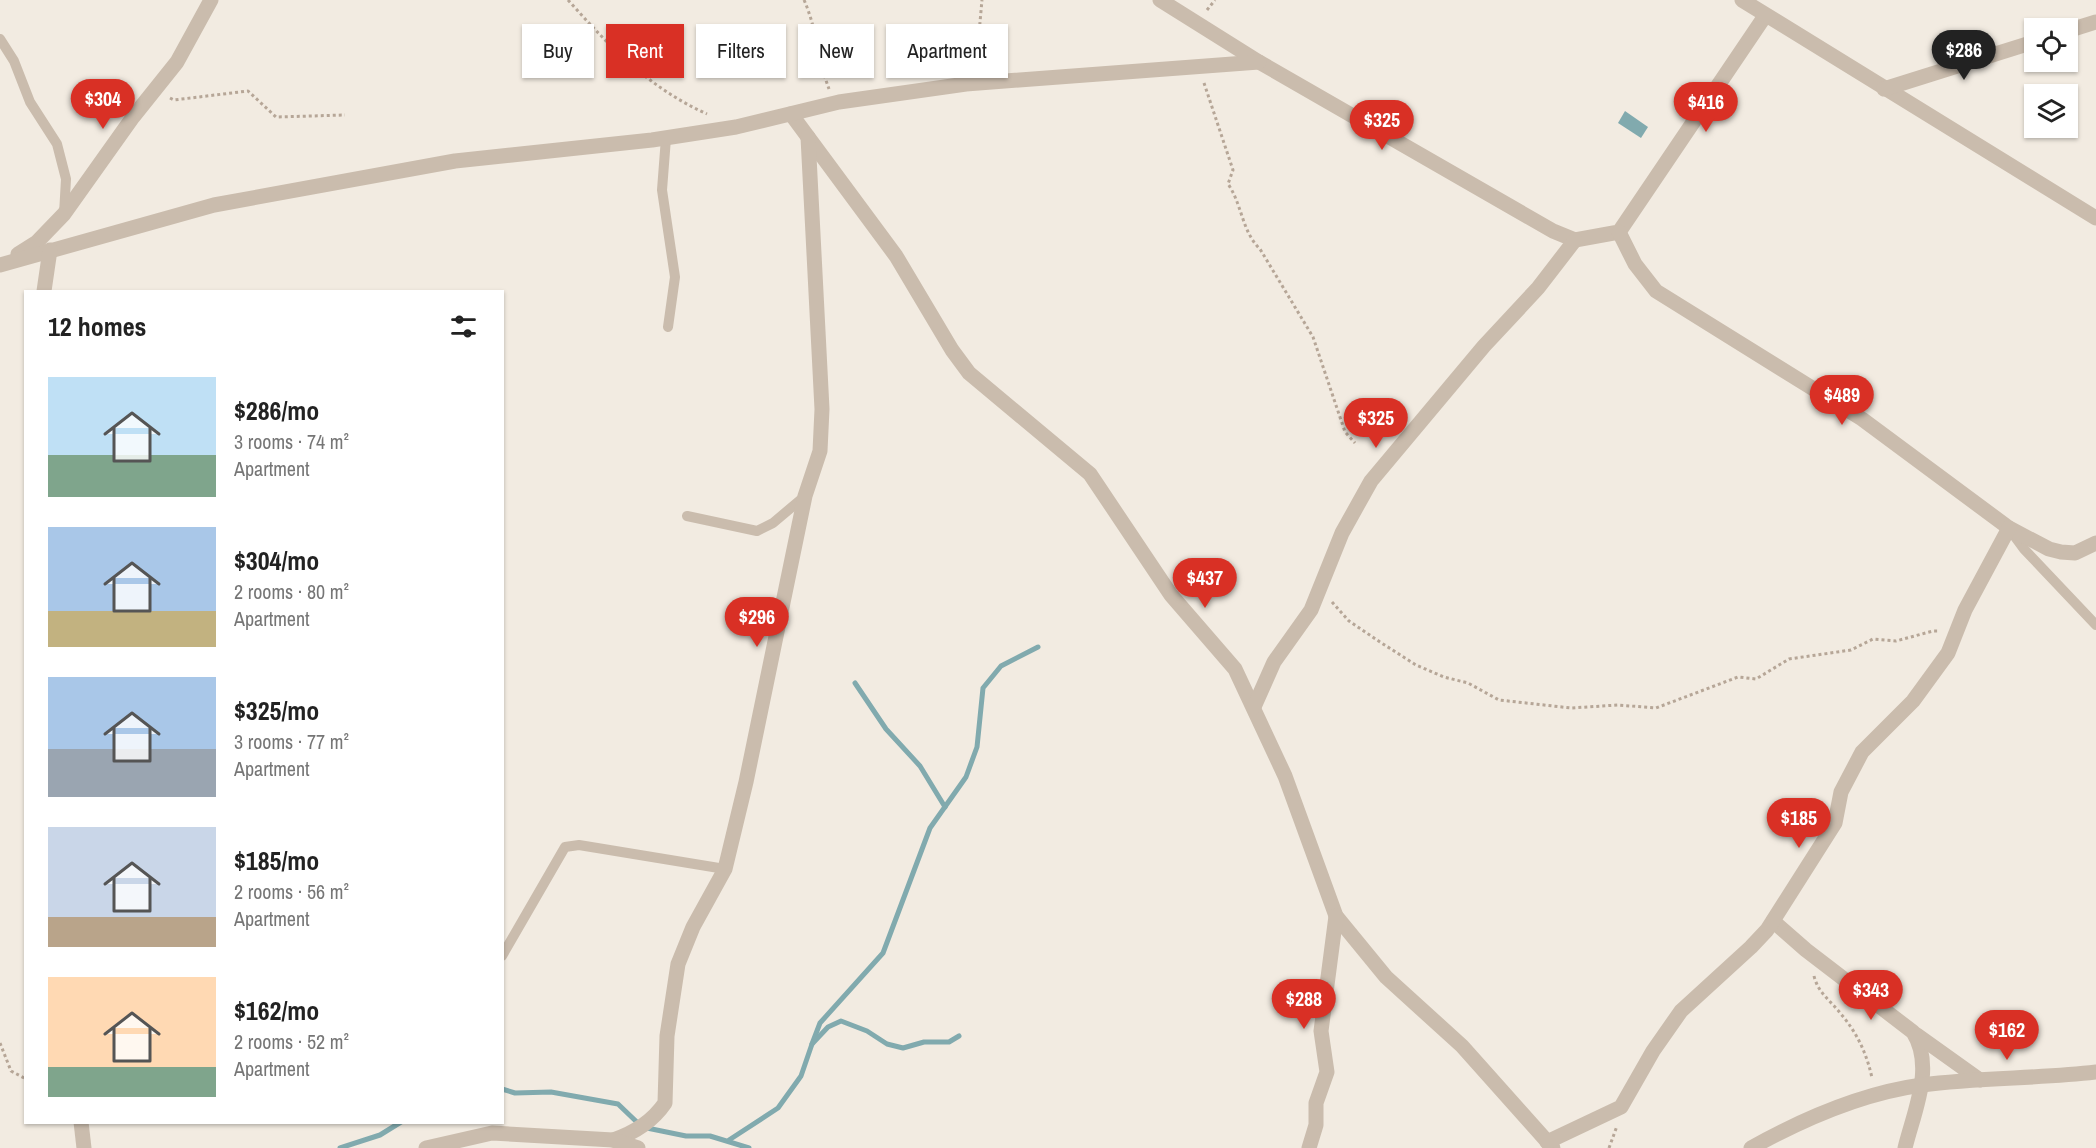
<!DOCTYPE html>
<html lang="en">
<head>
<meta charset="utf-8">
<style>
	:root { --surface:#fff; --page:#f2f2f2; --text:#222; --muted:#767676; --accent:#d93025 }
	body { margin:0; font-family:"Archivo Narrow",sans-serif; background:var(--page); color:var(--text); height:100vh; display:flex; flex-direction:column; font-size:22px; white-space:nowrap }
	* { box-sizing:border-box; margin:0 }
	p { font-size:20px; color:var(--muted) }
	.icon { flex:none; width:33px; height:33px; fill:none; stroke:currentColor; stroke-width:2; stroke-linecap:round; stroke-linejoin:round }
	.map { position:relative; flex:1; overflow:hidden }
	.sheet { position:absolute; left:24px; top:290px; width:480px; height:834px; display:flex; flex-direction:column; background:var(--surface); border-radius:0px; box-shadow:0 2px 4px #0004 }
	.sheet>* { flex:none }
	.hud { position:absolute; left:522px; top:24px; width:570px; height:54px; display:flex; gap:12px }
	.controls { position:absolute; left:2024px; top:18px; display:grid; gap:12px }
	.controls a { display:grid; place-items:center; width:54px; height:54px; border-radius:0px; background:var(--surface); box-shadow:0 2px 4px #0004; font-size:30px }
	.price { position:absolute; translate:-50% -51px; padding:0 14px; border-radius:21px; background:var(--accent); color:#fff; font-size:20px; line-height:39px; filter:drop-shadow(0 2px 3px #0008) }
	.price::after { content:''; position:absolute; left:50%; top:36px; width:18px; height:14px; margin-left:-9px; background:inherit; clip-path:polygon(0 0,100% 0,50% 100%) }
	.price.on { background:#222; color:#fff }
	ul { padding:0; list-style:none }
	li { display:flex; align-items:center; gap:18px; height:150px; padding:0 24px }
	li span { display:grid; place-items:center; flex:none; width:168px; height:120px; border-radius:0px; color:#555 }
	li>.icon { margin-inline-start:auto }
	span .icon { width:72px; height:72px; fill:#fffc; stroke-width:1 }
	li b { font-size:26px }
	h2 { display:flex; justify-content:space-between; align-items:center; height:72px; padding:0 24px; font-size:26px }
	.tag { padding:0 21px; border-radius:0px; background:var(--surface); box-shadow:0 2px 4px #0004; font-size:21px; line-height:54px }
	.tag.on { background:var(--accent); color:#fff }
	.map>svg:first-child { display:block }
	.water { fill:#81aaae }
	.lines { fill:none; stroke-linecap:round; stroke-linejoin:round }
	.stream { stroke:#81aaae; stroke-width:5 }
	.path { stroke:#b6a697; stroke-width:3; stroke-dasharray:3 3; stroke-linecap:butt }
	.lane { stroke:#cabcad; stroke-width:10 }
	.street { stroke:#cabcad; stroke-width:15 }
</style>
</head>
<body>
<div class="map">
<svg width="2096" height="1148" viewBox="0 0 2096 1148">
	<rect width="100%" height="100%" fill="#f2ebe1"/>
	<polygon class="water" points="1625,111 1648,127 1641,138 1618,123"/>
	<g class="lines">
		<g class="stream">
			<polyline points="855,683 886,729 920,766 945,807"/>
			<polyline points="812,1044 820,1023 883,953 930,828 966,777 977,747 983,688 1001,666 1038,647"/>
			<polyline points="502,1089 515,1093 551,1092 618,1104 642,1127 686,1136 710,1136 749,1148"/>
			<polyline points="729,1140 778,1108 801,1076 812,1044 828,1027 841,1021 867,1031 887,1044 903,1048 924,1042 949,1042 959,1036"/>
			<polyline points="340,1148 380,1135 401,1122"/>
		</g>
		<g class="path">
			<path d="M 568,0 C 610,47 649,88 707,114"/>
			<path d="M 804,0 C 817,29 818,60 829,89"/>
			<polyline points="1207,10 1215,0"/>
			<polyline points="976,67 982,0"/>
			<path d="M 1204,83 L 1233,170 L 1228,184 C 1242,204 1242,232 1260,249 L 1313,337 L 1345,432 L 1355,443"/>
			<polyline points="170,98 174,100 248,91 276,117 345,115"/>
			<polyline points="1332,602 1349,621 1380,642 1416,665 1444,677 1468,683 1499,700 1571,708 1618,705 1656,708 1738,677 1756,679 1789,659 1851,650 1873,639 1896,641 1933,631 1939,631"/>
			<path d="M 1814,976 C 1818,993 1831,1001 1841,1014 C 1857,1033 1867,1054 1872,1078"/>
			<polyline points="0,1043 11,1071 26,1079"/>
			<polyline points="1609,1148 1617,1126"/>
		</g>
		<g class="lane">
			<polyline points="0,39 14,61 30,102 57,144 66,179 64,214"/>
			<polyline points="666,138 662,190 675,277 668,327"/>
			<polyline points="687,516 757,531 773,523 805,496"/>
			<polyline points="2010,530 2024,549 2096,625"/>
			<polyline points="502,956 565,847 579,845 725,869"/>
		</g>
		<g class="street">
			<polyline points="1160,0 1259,62 1553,231 1575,240 1619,232 1765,16"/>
			<polyline points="1742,0 2096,218"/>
			<polyline points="2067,31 2096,22"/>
			<polyline points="1884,89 2034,42"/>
			<polyline points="791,114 896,256 952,350 969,373 1090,474 1171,595 1235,669 1285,776 1336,916 1386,977 1462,1046 1553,1148"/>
			<polyline points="1619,232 1635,264 1656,291 1862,419 2009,528 2049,549 2061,552 2075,553 2096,543"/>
			<polyline points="18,254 37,242 64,214 133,117 177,62 211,0"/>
			<polyline points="0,265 214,205 455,161 652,140 736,127 839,102 966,84 1259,62"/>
			<polyline points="44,291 50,250"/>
			<polyline points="1254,707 1274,662 1311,610 1342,533 1371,481 1484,346 1538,288 1575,240"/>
			<path d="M 1773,921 L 1806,950 L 1913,1032 C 1935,1067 1914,1111 1905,1148"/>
			<polyline points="1917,1035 1980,1080"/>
			<polyline points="81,1122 84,1148"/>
			<path d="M 613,1140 C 634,1133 652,1122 665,1103 L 667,1036 L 678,964 L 693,927 L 725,869 L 746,782 L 805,496 L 820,451 L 822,409 L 808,137"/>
			<polyline points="1547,1142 1621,1107 1653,1051 1681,1011 1751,947 1767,930 1835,823 1841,792 1862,752 1913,701 1948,653 1965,610 2009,528"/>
			<polyline points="426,1148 492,1133 613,1140 638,1148"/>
			<polyline points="1309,1148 1316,1125 1316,1103 1327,1072 1321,1031 1336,916"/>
			<path d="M 1751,1148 C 1803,1119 1863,1093 1922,1085 C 1980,1077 2038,1079 2096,1072"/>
		</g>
	</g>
</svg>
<div class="controls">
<a><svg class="icon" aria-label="locate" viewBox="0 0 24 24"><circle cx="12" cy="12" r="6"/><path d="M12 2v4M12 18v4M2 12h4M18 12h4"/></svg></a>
<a><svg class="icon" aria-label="layers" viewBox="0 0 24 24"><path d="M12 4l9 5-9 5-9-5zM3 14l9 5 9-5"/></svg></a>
</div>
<b class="price on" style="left:1964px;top:81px">$286</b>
<b class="price" style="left:103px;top:130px">$304</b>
<b class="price" style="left:1706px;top:133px">$416</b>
<b class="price" style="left:1382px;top:151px">$325</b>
<b class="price" style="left:1842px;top:426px">$489</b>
<b class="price" style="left:1376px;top:449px">$325</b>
<b class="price" style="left:1205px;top:609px">$437</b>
<b class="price" style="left:757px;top:648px">$296</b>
<b class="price" style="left:1799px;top:849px">$185</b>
<b class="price" style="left:1871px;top:1021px">$343</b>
<b class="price" style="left:1304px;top:1030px">$288</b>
<b class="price" style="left:2007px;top:1061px">$162</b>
<div class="hud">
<a class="tag">Buy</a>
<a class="tag on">Rent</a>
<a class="tag">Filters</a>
<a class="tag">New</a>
<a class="tag">Apartment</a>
</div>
<section class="sheet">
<h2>12 homes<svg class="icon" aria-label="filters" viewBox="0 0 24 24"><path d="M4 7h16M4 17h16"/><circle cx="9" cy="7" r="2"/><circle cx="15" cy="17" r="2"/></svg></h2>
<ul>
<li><span style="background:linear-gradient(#bfe0f5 65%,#7fa58c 0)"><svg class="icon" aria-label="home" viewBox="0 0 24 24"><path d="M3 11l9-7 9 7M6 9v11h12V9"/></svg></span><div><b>$286/mo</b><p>3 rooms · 74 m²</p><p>Apartment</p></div></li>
<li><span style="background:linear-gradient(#a9c7e8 70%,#c2b280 0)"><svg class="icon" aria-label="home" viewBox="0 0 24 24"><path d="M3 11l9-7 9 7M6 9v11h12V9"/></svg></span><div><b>$304/mo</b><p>2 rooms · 80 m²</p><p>Apartment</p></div></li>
<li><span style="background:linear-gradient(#a9c7e8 60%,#9aa5b1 0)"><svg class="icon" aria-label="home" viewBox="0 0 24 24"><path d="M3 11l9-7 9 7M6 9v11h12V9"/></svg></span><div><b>$325/mo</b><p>3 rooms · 77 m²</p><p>Apartment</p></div></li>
<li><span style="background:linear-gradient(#c9d6e8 75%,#b9a48a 0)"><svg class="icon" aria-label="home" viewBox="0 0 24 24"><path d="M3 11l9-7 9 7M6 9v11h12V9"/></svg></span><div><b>$185/mo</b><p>2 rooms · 56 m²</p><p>Apartment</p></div></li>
<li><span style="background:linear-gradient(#ffd9b3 75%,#7fa58c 0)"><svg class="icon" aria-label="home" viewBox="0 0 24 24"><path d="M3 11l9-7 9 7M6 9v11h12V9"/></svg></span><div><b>$162/mo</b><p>2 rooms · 52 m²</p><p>Apartment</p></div></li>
</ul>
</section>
</div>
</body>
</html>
